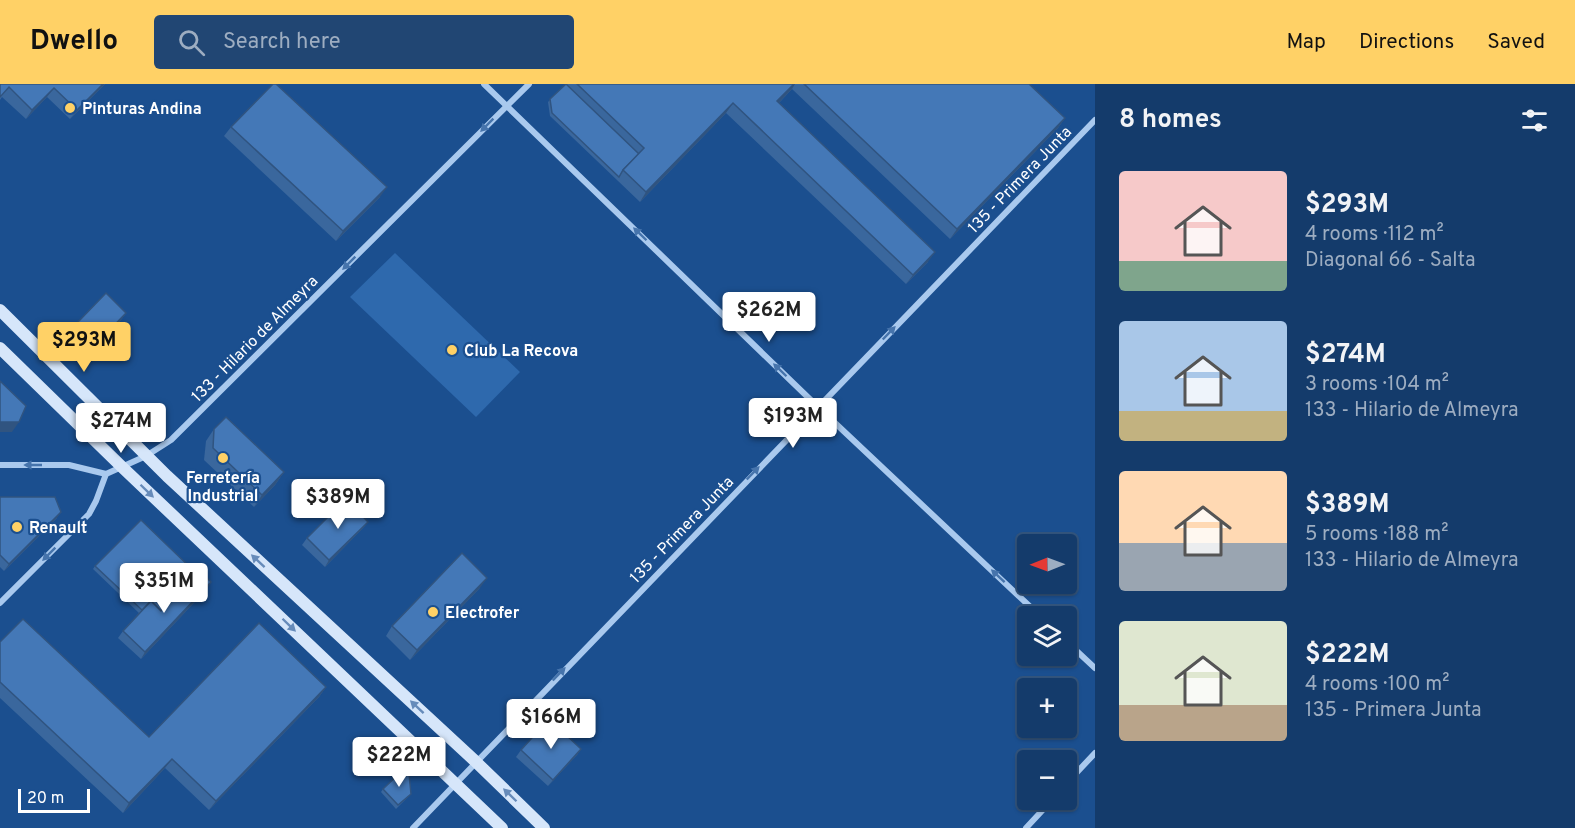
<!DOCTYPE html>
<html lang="en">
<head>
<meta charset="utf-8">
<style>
	:root { --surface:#143b6b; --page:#214673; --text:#f1f3f6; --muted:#9dadc1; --line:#33557e; --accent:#ffd166 }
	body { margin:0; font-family:Overpass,sans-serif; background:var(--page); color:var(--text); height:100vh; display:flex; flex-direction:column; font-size:22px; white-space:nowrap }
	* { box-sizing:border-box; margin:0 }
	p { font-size:20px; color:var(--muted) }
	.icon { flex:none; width:33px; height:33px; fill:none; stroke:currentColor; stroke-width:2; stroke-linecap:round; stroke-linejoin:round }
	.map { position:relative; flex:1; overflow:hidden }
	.side { display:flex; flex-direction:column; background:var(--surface); width:480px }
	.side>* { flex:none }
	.needle { width:39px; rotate:269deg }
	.controls { position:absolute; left:1017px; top:450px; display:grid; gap:12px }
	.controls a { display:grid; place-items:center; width:60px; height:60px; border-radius:6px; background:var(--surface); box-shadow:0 2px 4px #0004,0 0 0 2px var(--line); font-size:30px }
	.scale { position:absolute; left:18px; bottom:15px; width:72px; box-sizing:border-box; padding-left:6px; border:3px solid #fff; border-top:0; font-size:16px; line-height:21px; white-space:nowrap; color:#fff; -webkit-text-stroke:4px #1b4f8f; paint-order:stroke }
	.price { position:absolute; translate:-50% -51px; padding:0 14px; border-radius:6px; background:#fff; color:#222; font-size:20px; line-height:39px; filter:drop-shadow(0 2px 3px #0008) }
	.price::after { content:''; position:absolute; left:50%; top:36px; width:18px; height:14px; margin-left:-9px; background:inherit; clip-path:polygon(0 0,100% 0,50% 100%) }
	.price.on { background:var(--accent); color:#111 }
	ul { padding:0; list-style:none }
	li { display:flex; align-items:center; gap:18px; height:150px; padding:0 24px }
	li span { display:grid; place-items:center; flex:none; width:168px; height:120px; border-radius:6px; color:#555 }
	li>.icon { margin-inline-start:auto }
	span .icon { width:72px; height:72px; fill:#fffc; stroke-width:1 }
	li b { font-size:26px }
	h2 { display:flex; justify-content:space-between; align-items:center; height:72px; padding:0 24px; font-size:26px }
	header { display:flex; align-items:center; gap:36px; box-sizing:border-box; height:84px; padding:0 30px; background:var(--accent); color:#111 }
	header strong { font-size:28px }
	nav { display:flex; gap:33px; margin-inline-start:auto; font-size:21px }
	.search { width:420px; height:54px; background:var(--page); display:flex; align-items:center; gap:15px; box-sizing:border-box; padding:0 21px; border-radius:6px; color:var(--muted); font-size:22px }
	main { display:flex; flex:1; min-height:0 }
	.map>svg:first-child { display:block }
	.green { fill:#2e69ad }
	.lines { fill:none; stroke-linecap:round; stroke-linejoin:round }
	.street { stroke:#a9c9ee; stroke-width:6 }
	.secondary { stroke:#d6e6fa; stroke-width:12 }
	.wall { fill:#3a679d }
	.shaded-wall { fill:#305480 }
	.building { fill:#4478b7; stroke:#305480; stroke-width:1.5 }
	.oneway { fill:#4674ac }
	.oneway2 { fill:#668bba }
	.poi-dot { fill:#ffd166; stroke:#1b4f8f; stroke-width:2 }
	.labels { text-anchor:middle; stroke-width:4.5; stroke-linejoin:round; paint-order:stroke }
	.poi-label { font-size:16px; font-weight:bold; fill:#fff; stroke:#1b4f8f; text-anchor:start }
	.street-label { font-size:16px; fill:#fff; stroke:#1b4f8f }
</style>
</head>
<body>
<header>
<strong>Dwello</strong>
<div class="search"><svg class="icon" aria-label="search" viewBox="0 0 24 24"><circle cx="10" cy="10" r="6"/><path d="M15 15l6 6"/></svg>Search here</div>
<nav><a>Map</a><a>Directions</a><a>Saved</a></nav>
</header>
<main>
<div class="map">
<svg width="1095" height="744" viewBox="0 0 1095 744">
	<rect width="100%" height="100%" fill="#1b4f8f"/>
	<polygon class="green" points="395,169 520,288 476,333 350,213"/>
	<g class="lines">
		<g class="street">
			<polyline points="484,0 817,322 1040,532"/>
			<polyline points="0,381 69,381 106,390"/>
			<polyline points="0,519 89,430 96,417 106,390 146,372 171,356 529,0"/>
			<polyline points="1066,557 1095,584"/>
			<polyline points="1066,700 1095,669"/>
			<polyline points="413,744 1095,36"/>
			<polyline points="1026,744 1052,716"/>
		</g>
		<g class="secondary">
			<polyline points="0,226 167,392 475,677 544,744"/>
			<polyline points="0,264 122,383 502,744"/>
		</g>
	</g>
	<g class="wall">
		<polygon points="0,0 105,0 70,35 47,13 26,35 2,13 0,16"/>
		<polygon points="566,0 1029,0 1065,34 1058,44 950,155 792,5 779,19 928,178 906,200 726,29 640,118 550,32 548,18"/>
		<polygon points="231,43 380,113 336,157 224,52"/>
		<polygon points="126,229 121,236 93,264 73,244 78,238"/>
		<polygon points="214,345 284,388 275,401 254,423 204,376 206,357"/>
		<polygon points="0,413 57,434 4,487 0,483"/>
		<polygon points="368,438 363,444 325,483 302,461 307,454"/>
		<polygon points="95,482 207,505 141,575 118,554 123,547 139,529 93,485"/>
		<polygon points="480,504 410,576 386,552 392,542"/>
		<polygon points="0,558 149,653 326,603 319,613 209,726 165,684 123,729 0,614"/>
		<polygon points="581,665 577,671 548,702 516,673 521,666"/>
		<polygon points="383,705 411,710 396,725 381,708"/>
	</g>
	<g class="shaded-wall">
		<polygon points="103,0 105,0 70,35 77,26"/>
		<polygon points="794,0 795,0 792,5 771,27 777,17"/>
		<polygon points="54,4 47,13 26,35 32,26"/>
		<polygon points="733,19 726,29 640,118 646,108"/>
		<polygon points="1065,34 1058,44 950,155 957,145"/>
		<polygon points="387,103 380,113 336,157 343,147"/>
		<polygon points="935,168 928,178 906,200 913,191"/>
		<polygon points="126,229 121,236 93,264 98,258"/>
		<polygon points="0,338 19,338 12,348 0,348"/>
		<polygon points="284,388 275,401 254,423 262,411"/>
		<polygon points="61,428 57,434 4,487 9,480"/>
		<polygon points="368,438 363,444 325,483 329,476"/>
		<polygon points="487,494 480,504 410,576 417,566"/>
		<polygon points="211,498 207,505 141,575 145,568"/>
		<polygon points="326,603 319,613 209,726 216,717"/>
		<polygon points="581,665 577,671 548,702 553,696"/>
		<polygon points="172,675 165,684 123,729 129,719"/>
	</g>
	<g class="building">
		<polygon points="0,0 103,0 77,26 54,4 32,26 9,3 0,13"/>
		<polygon points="273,0 276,0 387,103 343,147 231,43"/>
		<polygon points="566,0 639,70 623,86 619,93 552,29 550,15"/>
		<polygon points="577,0 794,0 777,17 935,168 913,191 733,19 646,108 623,86 644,64"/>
		<polygon points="804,0 1029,0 1065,34 957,145"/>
		<polygon points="106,209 126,229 98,258 78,238"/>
		<polygon points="0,297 26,322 19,338 0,338"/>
		<polygon points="226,333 284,388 262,411 213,364 214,345"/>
		<polygon points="0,413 55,413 61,428 9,480 0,471"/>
		<polygon points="346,415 368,438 329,476 307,454"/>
		<polygon points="141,436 197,490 161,527 151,517 142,526 95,482"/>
		<polygon points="462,469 487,494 417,566 392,542"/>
		<polygon points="200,487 211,498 145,568 123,547 151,517 161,527"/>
		<polygon points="23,535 149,653 259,539 326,603 216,717 172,675 129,719 0,598 0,558"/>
		<polygon points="549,635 581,665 553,696 521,666"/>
		<polygon points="404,685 409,690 411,710 398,721 383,705"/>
	</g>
	<defs><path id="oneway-solid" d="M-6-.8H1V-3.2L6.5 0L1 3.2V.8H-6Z" transform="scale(1.5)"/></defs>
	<g class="oneway">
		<use href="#oneway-solid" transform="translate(487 41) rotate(135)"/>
		<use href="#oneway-solid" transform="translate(640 150) rotate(-136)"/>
		<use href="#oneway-solid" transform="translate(349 179) rotate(135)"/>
		<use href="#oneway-solid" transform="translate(889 249) rotate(-46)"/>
		<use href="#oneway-solid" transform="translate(780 286) rotate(-136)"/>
		<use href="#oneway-solid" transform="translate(33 381) rotate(180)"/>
		<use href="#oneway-solid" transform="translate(753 389) rotate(-46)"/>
		<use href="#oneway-solid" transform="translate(49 470) rotate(135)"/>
		<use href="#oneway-solid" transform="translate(998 492) rotate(-137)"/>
		<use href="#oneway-solid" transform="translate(559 590) rotate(-46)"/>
	</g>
	<g class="oneway2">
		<use href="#oneway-solid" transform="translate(147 407) rotate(44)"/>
		<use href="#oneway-solid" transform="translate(258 477) rotate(-137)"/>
		<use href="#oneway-solid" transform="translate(289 541) rotate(44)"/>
		<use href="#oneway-solid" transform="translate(417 623) rotate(-137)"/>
		<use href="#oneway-solid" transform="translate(510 711) rotate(-136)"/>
	</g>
	<g class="poi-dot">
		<circle cx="70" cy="24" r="6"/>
		<circle cx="452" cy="266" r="6"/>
		<circle cx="223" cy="374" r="6"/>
		<circle cx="17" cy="443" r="6"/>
		<circle cx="433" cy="528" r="6"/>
	</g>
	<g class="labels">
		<g class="poi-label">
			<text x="82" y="30">Pinturas Andina</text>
			<text x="464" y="272">Club La Recova</text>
			<text x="223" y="399" text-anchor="middle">Ferretería<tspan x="223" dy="18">Industrial</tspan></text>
			<text x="29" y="449">Renault</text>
			<text x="445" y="534">Electrofer</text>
		</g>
		<g class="street-label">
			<text transform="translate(1019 95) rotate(-46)" y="6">135 - Primera Junta</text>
			<text transform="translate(254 254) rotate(-45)" y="6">133 - Hilario de Almeyra</text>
			<text transform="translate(681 445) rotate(-46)" y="6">135 - Primera Junta</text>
		</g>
	</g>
</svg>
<div class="controls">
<a><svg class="needle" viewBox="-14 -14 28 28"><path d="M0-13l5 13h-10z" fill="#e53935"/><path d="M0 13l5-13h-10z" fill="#9dadc1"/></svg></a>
<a><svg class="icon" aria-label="layers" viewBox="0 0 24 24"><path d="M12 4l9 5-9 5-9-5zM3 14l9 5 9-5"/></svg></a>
<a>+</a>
<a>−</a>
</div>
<div class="scale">20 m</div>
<b class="price" style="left:769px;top:259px">$262M</b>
<b class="price on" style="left:84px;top:289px">$293M</b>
<b class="price" style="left:793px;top:365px">$193M</b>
<b class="price" style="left:121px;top:370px">$274M</b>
<b class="price" style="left:338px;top:446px">$389M</b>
<b class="price" style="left:164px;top:530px">$351M</b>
<b class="price" style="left:551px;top:666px">$166M</b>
<b class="price" style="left:399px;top:704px">$222M</b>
</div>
<section class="side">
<h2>8 homes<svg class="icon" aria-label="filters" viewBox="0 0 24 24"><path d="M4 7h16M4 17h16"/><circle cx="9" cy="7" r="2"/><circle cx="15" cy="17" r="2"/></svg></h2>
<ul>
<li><span style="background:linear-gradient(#f6c9c9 75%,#7fa58c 0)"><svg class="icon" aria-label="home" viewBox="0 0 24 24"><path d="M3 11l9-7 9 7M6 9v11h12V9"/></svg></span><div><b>$293M</b><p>4 rooms · 112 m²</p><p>Diagonal 66 - Salta</p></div></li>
<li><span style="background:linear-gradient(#a9c7e8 75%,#c2b280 0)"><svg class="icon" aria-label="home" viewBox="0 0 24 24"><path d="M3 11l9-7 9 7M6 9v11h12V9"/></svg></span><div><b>$274M</b><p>3 rooms · 104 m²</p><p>133 - Hilario de Almeyra</p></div></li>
<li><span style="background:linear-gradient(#ffd9b3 60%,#9aa5b1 0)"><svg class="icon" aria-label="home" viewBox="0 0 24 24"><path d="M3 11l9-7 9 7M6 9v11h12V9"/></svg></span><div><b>$389M</b><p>5 rooms · 188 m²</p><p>133 - Hilario de Almeyra</p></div></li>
<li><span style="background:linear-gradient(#dfe7d0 70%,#b9a48a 0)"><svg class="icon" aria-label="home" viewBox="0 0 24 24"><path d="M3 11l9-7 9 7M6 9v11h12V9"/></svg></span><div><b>$222M</b><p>4 rooms · 100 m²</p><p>135 - Primera Junta</p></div></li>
</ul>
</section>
</main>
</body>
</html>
